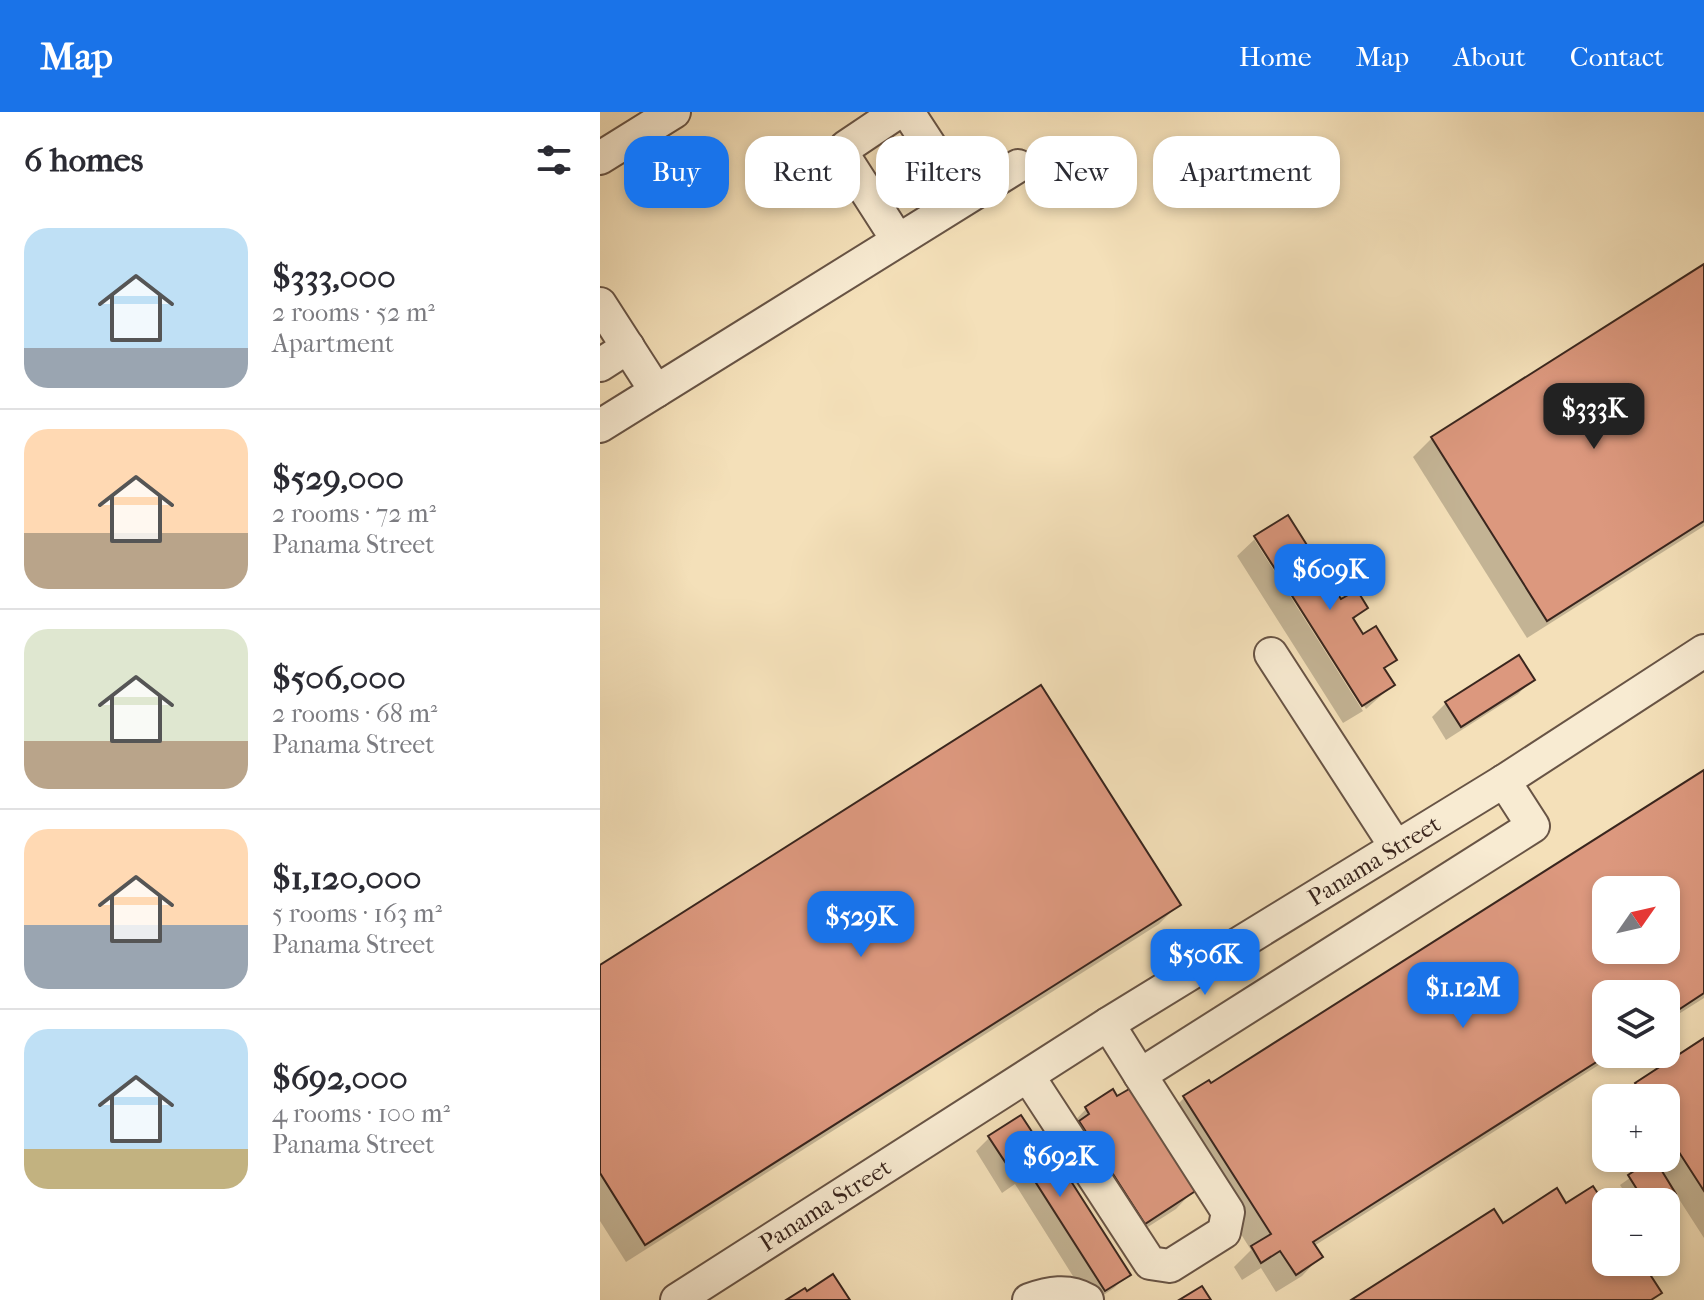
<!DOCTYPE html>
<html lang="en">
<head>
<meta charset="utf-8">
<style>
	:root { --surface:#fff; --page:#f7f7f7; --text:#2b2b33; --muted:#7c7c81; --line:#e1e1e2; --accent:#1a73e8 }
	body { margin:0; font-family:"IM FELL French Canon",serif; background:var(--page); color:var(--text); height:100vh; display:flex; flex-direction:column; font-size:30px; white-space:nowrap }
	* { box-sizing:border-box; margin:0 }
	p { font-size:26px; color:var(--muted) }
	.icon { flex:none; width:44px; height:44px; fill:none; stroke:currentColor; stroke-width:2; stroke-linecap:round; stroke-linejoin:round }
	.map { position:relative; flex:1; overflow:hidden }
	.drawer { display:flex; flex-direction:column; background:var(--surface); width:600px }
	.drawer>* { flex:none }
	.banner { position:absolute; left:24px; top:24px; width:760px; height:72px; display:flex; gap:16px }
	.needle { width:52px; rotate:56deg }
	.buttons { position:absolute; left:992px; top:764px; display:grid; gap:16px }
	.buttons a { display:grid; place-items:center; width:88px; height:88px; border-radius:16px; background:var(--surface); box-shadow:0 4px 12px #0003; font-size:40px }
	.price { position:absolute; translate:-50% -68px; padding:0 18px; border-radius:16px; background:var(--accent); color:#fff; font-size:26px; line-height:52px; filter:drop-shadow(0 2px 4px #0008) }
	.price::after { content:''; position:absolute; left:50%; top:48px; width:24px; height:18px; margin-left:-12px; background:inherit; clip-path:polygon(0 0,100% 0,50% 100%) }
	.price.on { background:#222; color:#fff }
	ul { padding:0; list-style:none }
	li { display:flex; align-items:center; gap:24px; height:200px; padding:0 24px }
	li+li { border-top:2px solid var(--line) }
	li span { display:grid; place-items:center; flex:none; width:224px; height:160px; border-radius:24px; color:#555 }
	li>.icon { margin-inline-start:auto }
	span .icon { width:96px; height:96px; fill:#fffc; stroke-width:1 }
	li b { font-size:34px }
	h2 { display:flex; justify-content:space-between; align-items:center; height:96px; padding:0 24px; font-size:34px }
	.chip { padding:0 28px; border-radius:24px; background:var(--surface); box-shadow:0 4px 12px #0003; font-size:28px; line-height:72px }
	.chip.on { background:var(--accent); color:#fff }
	header { display:flex; align-items:center; gap:48px; box-sizing:border-box; height:112px; padding:0 40px; background:var(--accent); color:#fff }
	header strong { font-size:38px }
	nav { display:flex; gap:44px; margin-inline-start:auto; font-size:28px }
	main { display:flex; flex:1; min-height:0 }
	.map>svg:first-child { display:block }
	.shadow { fill:#0003; fill-rule:evenodd }
	.building { fill:#dc987e; stroke:#3a261e; stroke-width:2; fill-rule:evenodd }
	.lines { fill:none; stroke-linecap:round; stroke-linejoin:round }
	.minor-casing { stroke:#685445; stroke-width:36 }
	.minor { stroke:#f8ebd2; stroke-width:32 }
	.labels { text-anchor:middle; stroke-width:7; stroke-linejoin:round; paint-order:stroke }
	.street-label { font-size:24px; fill:#3a261e; stroke:#f8ebd2 }
</style>
</head>
<body>
<header>
<strong>Map</strong>
<nav><a>Home</a><a>Map</a><a>About</a><a>Contact</a></nav>
</header>
<main>
<section class="drawer">
<h2>6 homes<svg class="icon" aria-label="filters" viewBox="0 0 24 24"><path d="M4 7h16M4 17h16"/><circle cx="9" cy="7" r="2"/><circle cx="15" cy="17" r="2"/></svg></h2>
<ul>
<li><span style="background:linear-gradient(#bfe0f5 75%,#9aa5b1 0)"><svg class="icon" aria-label="home" viewBox="0 0 24 24"><path d="M3 11l9-7 9 7M6 9v11h12V9"/></svg></span><div><b>$333,000</b><p>2 rooms · 52 m²</p><p>Apartment</p></div></li>
<li><span style="background:linear-gradient(#ffd9b3 65%,#b9a48a 0)"><svg class="icon" aria-label="home" viewBox="0 0 24 24"><path d="M3 11l9-7 9 7M6 9v11h12V9"/></svg></span><div><b>$529,000</b><p>2 rooms · 72 m²</p><p>Panama Street</p></div></li>
<li><span style="background:linear-gradient(#dfe7d0 70%,#b9a48a 0)"><svg class="icon" aria-label="home" viewBox="0 0 24 24"><path d="M3 11l9-7 9 7M6 9v11h12V9"/></svg></span><div><b>$506,000</b><p>2 rooms · 68 m²</p><p>Panama Street</p></div></li>
<li><span style="background:linear-gradient(#ffd9b3 60%,#9aa5b1 0)"><svg class="icon" aria-label="home" viewBox="0 0 24 24"><path d="M3 11l9-7 9 7M6 9v11h12V9"/></svg></span><div><b>$1,120,000</b><p>5 rooms · 163 m²</p><p>Panama Street</p></div></li>
<li><span style="background:linear-gradient(#bfe0f5 75%,#c2b280 0)"><svg class="icon" aria-label="home" viewBox="0 0 24 24"><path d="M3 11l9-7 9 7M6 9v11h12V9"/></svg></span><div><b>$692,000</b><p>4 rooms · 100 m²</p><p>Panama Street</p></div></li>
</ul>
</section>
<div class="map">
<svg width="1104" height="1188" viewBox="0 0 1104 1188">
	<rect width="100%" height="100%" fill="#f4e0b9"/>
	<filter id="stains"><feTurbulence type="fractalNoise" baseFrequency=".0025" numOctaves="4"/><feColorMatrix values="0 0 0 0 .2 0 0 0 0 .09 0 0 0 0 .02 0 0 0 .5 -.17"/></filter>
	<radialGradient id="worn" r=".72"><stop offset=".6" stop-color="#630" stop-opacity="0"/><stop offset="1" stop-color="#630" stop-opacity=".3"/></radialGradient>
	<g class="shadow">
		<polygon points="1104,155 1104,414 927,526 813,345 832,326"/>
		<polygon points="687,406 741,490 756,480 766,496 752,509 762,525 775,517 794,548 783,558 793,573 766,597 659,427 654,427 763,599 743,611 637,444 656,426"/>
		<polygon points="932,568 918,582 846,628 832,605 846,591"/>
		<path d="M 1104,660 L 1104,886 L 1066,910 L 1066,882 L 1006,882 L 1006,942 L 1016,942 L 714,1134 L 720,1145 L 702,1164 L 676,1180 L 661,1156 L 642,1168 L 634,1155 L 651,1138 L 566,1004 L 584,986 L 610,974 ZM 1006,778 L 1066,778 L 1066,838 L 1006,838 Z"/>
		<polygon points="578,793 559,812 26,1150 0,1109 0,855"/>
		<polygon points="1104,931 1104,1126 1075,1081 1066,1090 1031,1090 1020,1073 1054,1049 1052,1046 1066,1046 1066,986 1023,986 1036,973"/>
		<polygon points="486,997 594,1078 576,1097 526,1129 468,1016"/>
		<polygon points="390,1025 454,1058 528,1162 514,1176 496,1188 488,1188 415,1072 402,1081 376,1039"/>
	</g>
	<g class="building">
		<polygon points="1104,152 1104,409 947,509 831,325"/>
		<polygon points="688,403 741,487 757,478 768,496 753,506 763,522 776,514 797,548 784,556 795,573 762,594 654,424"/>
		<polygon points="919,543 935,568 861,615 845,590"/>
		<polygon points="441,573 581,793 45,1133 0,1061 0,853"/>
		<path d="M 1104,658 L 1104,881 L 1066,906 L 1066,882 L 1006,882 L 1009,942 L 713,1130 L 723,1145 L 696,1163 L 680,1139 L 661,1151 L 651,1134 L 671,1122 L 583,984 L 609,968 L 611,971 ZM 1006,778 L 1066,778 L 1066,838 L 1006,838 Z"/>
		<polygon points="1104,926 1104,1079 1066,1020 1066,986 1044,986 1035,971"/>
		<polygon points="531,976 597,1078 545,1112 479,1009 489,1002 485,995 513,977 517,984"/>
		<polygon points="421,1003 455,1055 460,1052 531,1163 505,1179 429,1060 417,1068 388,1024"/>
		<polygon points="1054,1046 1076,1082 1064,1090 1045,1090 1028,1063"/>
		<polygon points="993,1074 1006,1094 1006,1150 1042,1150 1062,1181 1051,1188 751,1188 894,1097 903,1111 957,1076 966,1091"/>
		<polygon points="233,1162 250,1188 186,1188 205,1176 207,1179"/>
		<polygon points="602,1174 611,1188 579,1188"/>
	</g>
	<g class="lines">
		<g class="minor-casing">
			<g id="minor">
				<polyline points="299,0 311,5 364,86"/>
				<polyline points="0,46 74,0"/>
				<polyline points="297,127 247,49 246,35 298,0"/>
				<polyline points="0,192 56,279"/>
				<polyline points="0,253 28,235"/>
				<polyline points="0,314 418,54"/>
				<polyline points="671,542 796,735"/>
				<polyline points="508,912 540,963 933,714 904,669"/>
				<polyline points="428,964 550,1151 570,1154 624,1120 628,1100 540,963"/>
				<path id="s1" d="M 77,1188 L 508,912 L 904,669 L 1104,539"/>
				<path d="M 429,1188 C 449,1181 468,1177 487,1188"/>
			</g>
		</g>
		<use href="#minor" class="minor"/>
	</g>
	<g class="labels">
		<g class="street-label">
			<text dy="8" stroke="none"><textPath href="#s1" startOffset="824">Panama Street</textPath></text>
			<text dy="8" stroke="none"><textPath href="#s1" startOffset="176">Panama Street</textPath></text>
		</g>
	</g>
	<rect width="100%" height="100%" filter="url(#stains)"/>
	<rect width="100%" height="100%" fill="url(#worn)"/>
</svg>
<div class="buttons">
<a><svg class="needle" viewBox="-14 -14 28 28"><path d="M0-13l5 13h-10z" fill="#e53935"/><path d="M0 13l5-13h-10z" fill="#7c7c81"/></svg></a>
<a><svg class="icon" aria-label="layers" viewBox="0 0 24 24"><path d="M12 4l9 5-9 5-9-5zM3 14l9 5 9-5"/></svg></a>
<a>+</a>
<a>−</a>
</div>
<b class="price on" style="left:994px;top:339px">$333K</b>
<b class="price" style="left:730px;top:500px">$609K</b>
<b class="price" style="left:261px;top:847px">$529K</b>
<b class="price" style="left:605px;top:885px">$506K</b>
<b class="price" style="left:863px;top:918px">$1.12M</b>
<b class="price" style="left:460px;top:1087px">$692K</b>
<div class="banner">
<a class="chip on">Buy</a>
<a class="chip">Rent</a>
<a class="chip">Filters</a>
<a class="chip">New</a>
<a class="chip">Apartment</a>
</div>
</div>
</main>
</body>
</html>
